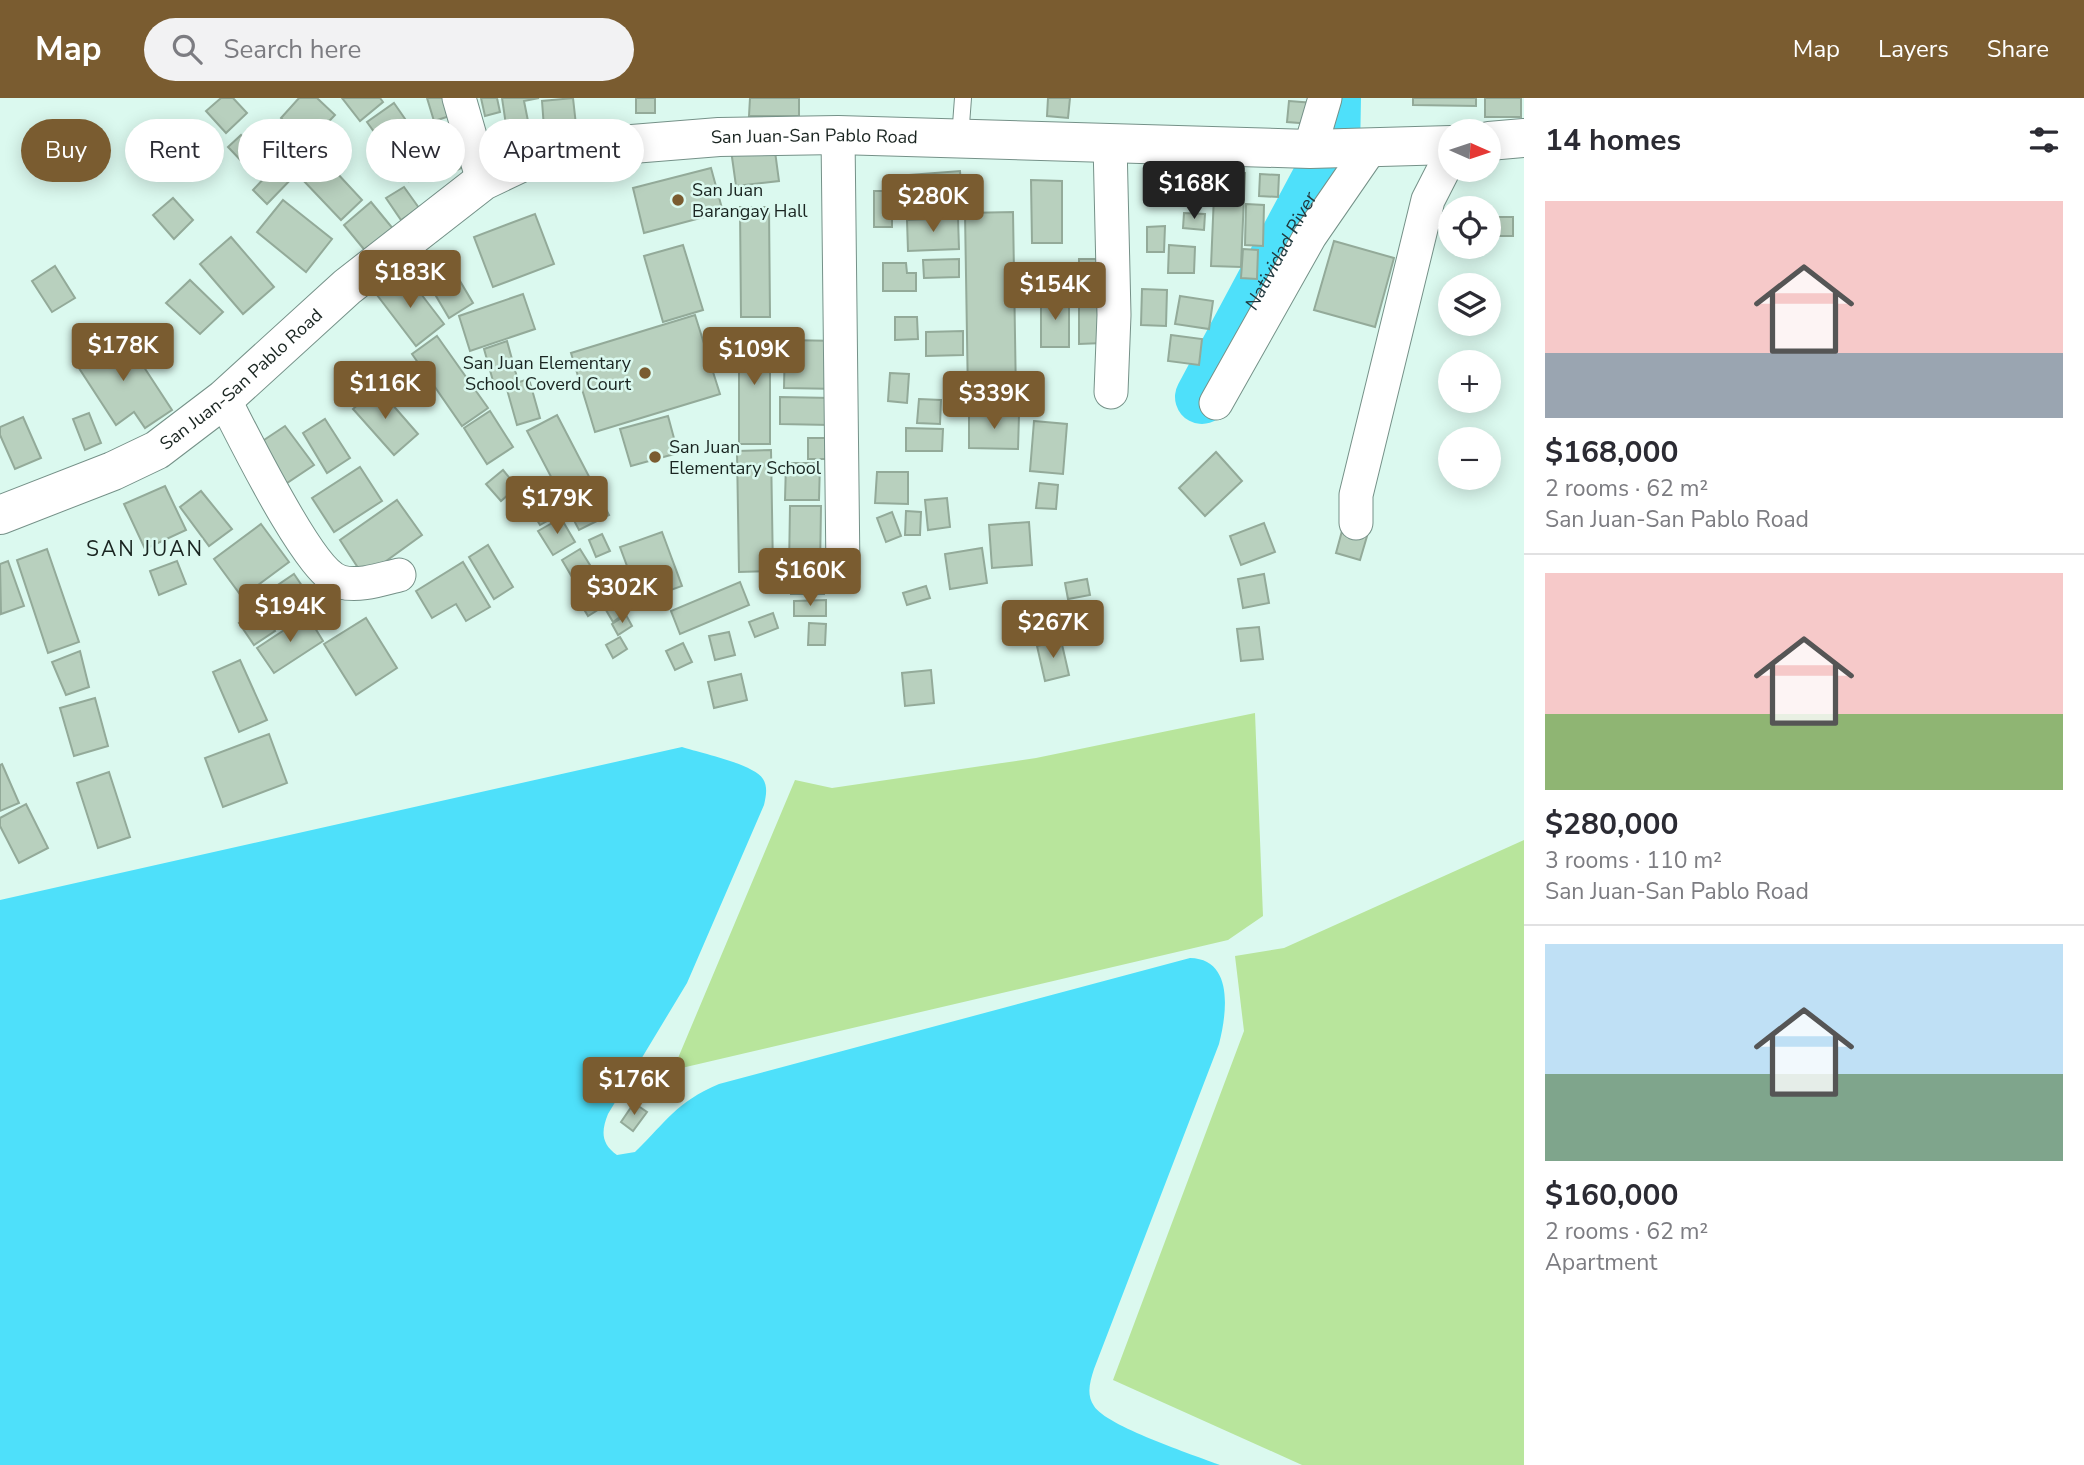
<!DOCTYPE html>
<html lang="en">
<head>
<meta charset="utf-8">
<style>
	:root { --surface:#fff; --page:#f2f2f3; --text:#2b2b33; --muted:#7c7c81; --line:#e1e1e2; --accent:#7a5c30 }
	body { margin:0; font-family:"Nunito Sans",sans-serif; background:var(--page); color:var(--text); height:100vh; display:flex; flex-direction:column; font-size:26px; white-space:nowrap }
	* { box-sizing:border-box; margin:0 }
	p { font-size:23px; color:var(--muted) }
	.icon { flex:none; width:38px; height:38px; fill:none; stroke:currentColor; stroke-width:2; stroke-linecap:round; stroke-linejoin:round }
	.map { position:relative; flex:1; overflow:hidden }
	.side { display:flex; flex-direction:column; background:var(--surface); width:560px }
	.side>* { flex:none }
	.guide { position:absolute; left:21px; top:21px; width:665px; height:63px; display:flex; gap:14px }
	.needle { width:46px; rotate:93deg }
	.buttons { position:absolute; left:1438px; top:21px; display:grid; gap:14px }
	.buttons a { display:grid; place-items:center; width:63px; height:63px; border-radius:50%; background:var(--surface); box-shadow:0 4px 18px #0003; font-size:35px }
	.price { position:absolute; translate:-50% -60px; padding:0 16px; border-radius:7px; background:var(--accent); color:#fff; font-size:23px; line-height:46px; filter:drop-shadow(0 2px 4px #0008) }
	.price::after { content:''; position:absolute; left:50%; top:42px; width:21px; height:16px; margin-left:-10px; background:inherit; clip-path:polygon(0 0,100% 0,50% 100%) }
	.price.current { background:#222; color:#fff }
	ul { padding:0; list-style:none }
	li { display:grid; align-content:center; gap:14px; height:371px; padding:0 21px }
	li+li { border-top:2px solid var(--line) }
	li span { display:grid; place-items:center; height:217px; border-radius:0px; color:#555 }
	li>.icon { margin-inline-start:auto }
	span .icon { width:126px; height:126px; fill:#fffc; stroke-width:1 }
	li b { font-size:30px }
	h2 { display:flex; justify-content:space-between; align-items:center; height:84px; padding:0 21px; font-size:30px }
	.pill { padding:0 24px; border-radius:32px; background:var(--surface); box-shadow:0 4px 18px #0003; font-size:24px; line-height:63px }
	.pill.current { background:var(--accent); color:#fff }
	header { display:flex; align-items:center; gap:42px; box-sizing:border-box; height:98px; padding:0 35px; background:var(--accent); color:#fff }
	header strong { font-size:33px }
	nav { display:flex; gap:38px; margin-inline-start:auto; font-size:24px }
	.search { width:490px; height:63px; background:var(--page); display:flex; align-items:center; gap:18px; box-sizing:border-box; padding:0 24px; border-radius:38px; color:var(--muted); font-size:26px }
	main { display:flex; flex:1; min-height:0 }
	.map>svg:first-child { display:block }
	.green { fill:#b8e59c }
	.water { fill:#4ee0fa }
	.lines { fill:none; stroke-linecap:round; stroke-linejoin:round }
	.river { stroke:#4ee0fa; stroke-width:54 }
	.building { fill:#b8d0be; stroke:#93aa99; stroke-width:2 }
	.service-casing { stroke:#759188; stroke-width:18 }
	.minor-casing { stroke:#759188; stroke-width:35 }
	.tertiary-casing { stroke:#759188; stroke-width:40 }
	.service { stroke:#fff; stroke-width:16 }
	.minor { stroke:#fff; stroke-width:33 }
	.tertiary { stroke:#fff; stroke-width:38 }
	.poi-dot { fill:#7a5c30; stroke:#dbf9ef; stroke-width:2.5 }
	.labels { text-anchor:middle; stroke-width:5; stroke-linejoin:round; paint-order:stroke }
	.street-label { font-size:18px; fill:#1a2521; stroke:#dbf9ef }
	.poi-label { font-size:18px; fill:#1a2521; stroke:#dbf9ef; text-anchor:start }
	.water-label { font-size:19px; font-style:italic; fill:#20383d; stroke:#dbf9ef }
	.quarter-label { font-size:21px; letter-spacing:2px; fill:#1a2521; stroke:#dbf9ef }
</style>
</head>
<body>
<header>
<strong>Map</strong>
<div class="search"><svg class="icon" aria-label="search" viewBox="0 0 24 24"><circle cx="10" cy="10" r="6"/><path d="M15 15l6 6"/></svg>Search here</div>
<nav><a>Map</a><a>Layers</a><a>Share</a></nav>
</header>
<main>
<div class="map">
<svg width="1524" height="1367" viewBox="0 0 1524 1367">
	<rect width="100%" height="100%" fill="#dbf9ef"/>
	<g class="green">
		<polygon points="1255,615 1263,818 1228,842 673,972 795,682 832,690 1036,660"/>
		<polygon points="1524,742 1524,1367 1302,1367 1113,1282 1244,933 1235,858 1284,850"/>
	</g>
	<path class="water" d="M 682,649 C 700,655 754,666 763,681 C 768,689 766,698 764,707 L 687,885 L 608,1016 C 601,1033 601,1046 617,1057 L 635,1054 C 668,1022 675,1005 719,986 L 1190,860 C 1234,861 1227,915 1219,946 L 1094,1271 C 1090,1284 1086,1296 1094,1308 C 1106,1328 1194,1357 1220,1367 L 0,1367 L 0,802 Z"/>
	<g class="lines">
		<path class="river" id="s1" d="M 1202,299 L 1333,54 L 1334,0"/>
	</g>
	<g class="building">
		<polygon points="221,0 233,0 247,15 226,35 206,13"/>
		<polygon points="299,0 317,0 335,17 307,46 281,20"/>
		<polygon points="342,0 380,0 383,4 360,23"/>
		<polygon points="427,0 447,0 453,17 434,23"/>
		<polygon points="481,0 497,0 500,14 485,18"/>
		<polygon points="502,0 539,0 524,3 528,23 506,27"/>
		<polygon points="573,0 576,27 544,30 542,3"/>
		<rect x="636" y="0" width="19" height="15"/>
		<polygon points="750,0 799,0 799,18 749,18"/>
		<polygon points="1048,0 1070,0 1068,20 1047,18"/>
		<polygon points="1413,0 1476,0 1476,8 1413,7"/>
		<rect x="1485" y="0" width="36" height="19"/>
		<polygon points="1289,3 1314,5 1312,26 1287,24"/>
		<polygon points="394,5 435,64 409,83 367,24"/>
		<polygon points="241,37 262,59 249,71 228,49"/>
		<polygon points="460,42 470,66 444,78 435,55"/>
		<polygon points="774,46 779,83 736,88 731,52"/>
		<polygon points="323,60 362,102 341,122 301,80"/>
		<polygon points="282,61 297,75 267,106 253,92"/>
		<polygon points="711,70 723,114 644,135 633,90"/>
		<polygon points="1180,70 1206,71 1205,87 1179,86"/>
		<polygon points="960,73 963,113 912,116 910,77"/>
		<polygon points="1215,73 1245,75 1241,169 1211,168"/>
		<polygon points="1260,76 1279,77 1278,99 1259,98"/>
		<polygon points="1151,78 1168,79 1168,98 1151,97"/>
		<polygon points="1031,82 1062,83 1062,145 1032,145"/>
		<polygon points="404,89 419,110 401,122 386,100"/>
		<rect x="874" y="93" width="18" height="36"/>
		<polygon points="173,100 193,122 174,141 153,117"/>
		<polygon points="283,102 332,141 306,174 257,134"/>
		<polygon points="371,104 394,132 367,155 344,127"/>
		<polygon points="1246,106 1264,107 1263,148 1245,147"/>
		<polygon points="740,109 769,109 770,219 741,219"/>
		<polygon points="1013,114 1016,299 968,300 965,115"/>
		<polygon points="1184,115 1205,116 1204,132 1183,130"/>
		<polygon points="535,116 554,166 493,189 474,139"/>
		<rect x="1489" y="119" width="24" height="19"/>
		<polygon points="958,120 959,151 908,153 907,122"/>
		<polygon points="1165,128 1164,154 1147,154 1147,129"/>
		<polygon points="231,139 274,189 243,216 200,166"/>
		<polygon points="1334,143 1394,160 1375,229 1314,212"/>
		<polygon points="683,147 703,212 663,224 644,158"/>
		<polygon points="1169,147 1195,149 1194,175 1168,175"/>
		<polygon points="1243,151 1258,152 1257,181 1241,180"/>
		<polygon points="444,156 473,205 449,220 420,171"/>
		<polygon points="959,161 959,179 924,180 923,162"/>
		<polygon points="1079,161 1103,161 1103,245 1079,246"/>
		<polygon points="883,165 906,165 907,175 916,175 916,193 883,193"/>
		<polygon points="55,168 75,200 52,214 32,183"/>
		<polygon points="405,175 444,226 416,248 377,197"/>
		<polygon points="190,182 223,214 200,236 166,205"/>
		<polygon points="1142,191 1167,192 1166,228 1141,227"/>
		<polygon points="523,196 535,231 470,253 459,218"/>
		<polygon points="1180,198 1213,203 1209,231 1175,226"/>
		<rect x="1041" y="199" width="28" height="50"/>
		<polygon points="695,217 720,296 595,334 571,255"/>
		<polygon points="895,219 917,219 918,241 895,242"/>
		<rect x="739" y="232" width="31" height="114"/>
		<polygon points="963,233 963,257 926,258 926,234"/>
		<polygon points="121,234 172,312 145,330 134,314 116,327 75,264"/>
		<polygon points="1171,237 1202,241 1199,267 1168,263"/>
		<polygon points="437,238 488,310 462,328 412,256"/>
		<polygon points="785,242 840,243 839,291 784,290"/>
		<polygon points="507,243 518,283 495,290 484,251"/>
		<polygon points="890,275 909,276 907,305 888,303"/>
		<polygon points="529,281 540,320 517,327 506,288"/>
		<polygon points="377,289 418,336 394,357 353,311"/>
		<polygon points="780,299 831,300 830,327 780,326"/>
		<polygon points="919,301 941,302 940,326 917,325"/>
		<polygon points="490,313 513,349 487,366 464,330"/>
		<polygon points="89,315 101,345 85,352 73,321"/>
		<polygon points="969,316 1019,317 1018,351 969,350"/>
		<polygon points="557,317 609,417 579,432 527,333"/>
		<polygon points="668,318 678,355 631,368 620,331"/>
		<polygon points="23,319 41,360 15,371 0,337 0,329"/>
		<polygon points="325,321 350,360 327,375 303,335"/>
		<polygon points="1034,323 1067,326 1063,376 1030,373"/>
		<polygon points="285,328 314,367 281,389 255,348"/>
		<polygon points="906,330 943,331 942,353 906,353"/>
		<polygon points="808,340 834,340 833,361 808,361"/>
		<polygon points="771,352 773,473 739,474 737,353"/>
		<polygon points="1216,354 1242,383 1205,418 1179,390"/>
		<polygon points="786,365 820,365 819,402 785,402"/>
		<polygon points="360,369 382,403 334,434 312,400"/>
		<polygon points="503,372 517,389 501,403 486,386"/>
		<polygon points="877,374 908,374 908,406 875,405"/>
		<polygon points="536,380 558,417 540,427 518,391"/>
		<polygon points="1039,385 1058,387 1056,411 1036,410"/>
		<polygon points="165,388 186,432 145,451 124,406"/>
		<polygon points="201,393 232,431 209,448 180,409"/>
		<polygon points="947,400 950,429 928,432 925,402"/>
		<polygon points="397,402 422,437 364,479 340,442"/>
		<polygon points="790,408 821,408 820,471 789,471"/>
		<polygon points="906,413 921,414 920,437 905,437"/>
		<polygon points="892,414 901,438 886,444 877,420"/>
		<polygon points="561,420 575,444 553,457 538,433"/>
		<polygon points="1345,422 1370,428 1360,462 1336,455"/>
		<polygon points="1029,424 1032,467 992,470 989,427"/>
		<polygon points="1264,425 1275,454 1241,467 1230,438"/>
		<polygon points="261,426 289,464 242,499 214,461"/>
		<polygon points="662,434 682,488 640,503 620,449"/>
		<polygon points="602,436 610,453 596,459 589,442"/>
		<polygon points="488,447 513,489 494,501 469,459"/>
		<polygon points="982,450 987,485 950,491 945,456"/>
		<polygon points="47,451 79,544 48,555 17,462"/>
		<polygon points="580,451 598,480 579,491 562,462"/>
		<polygon points="8,463 24,508 1,516 0,466"/>
		<polygon points="177,463 186,486 159,497 150,473"/>
		<polygon points="463,464 490,509 466,523 456,506 432,520 416,493"/>
		<polygon points="294,476 313,504 285,524 266,495"/>
		<polygon points="1264,476 1269,505 1243,510 1238,481"/>
		<rect x="791" y="477" width="33" height="19"/>
		<polygon points="1087,481 1090,497 1068,501 1065,485"/>
		<polygon points="740,484 749,507 680,536 671,513"/>
		<polygon points="603,487 612,503 588,518 578,501"/>
		<polygon points="926,488 930,500 907,507 903,495"/>
		<polygon points="826,502 826,518 794,518 794,503"/>
		<polygon points="618,505 624,516 613,524 606,512"/>
		<polygon points="260,510 275,533 254,547 239,525"/>
		<polygon points="773,515 778,530 755,539 749,524"/>
		<polygon points="307,517 323,543 274,575 257,550"/>
		<polygon points="626,517 632,528 618,537 612,526"/>
		<polygon points="366,520 397,570 356,597 324,546"/>
		<polygon points="809,525 826,526 825,547 808,547"/>
		<polygon points="1259,529 1263,561 1241,563 1237,531"/>
		<polygon points="729,534 735,557 715,562 709,538"/>
		<polygon points="620,539 627,551 613,560 606,547"/>
		<polygon points="1061,542 1069,577 1045,583 1037,548"/>
		<polygon points="683,545 692,564 675,572 666,553"/>
		<polygon points="80,553 89,589 66,597 52,564"/>
		<polygon points="240,562 267,622 239,634 213,574"/>
		<polygon points="931,572 934,605 905,608 902,575"/>
		<polygon points="741,576 747,602 714,610 708,584"/>
		<polygon points="95,600 108,648 74,658 60,610"/>
		<polygon points="269,636 287,685 223,709 205,660"/>
		<polygon points="2,666 19,705 0,713 0,667"/>
		<polygon points="109,674 130,739 98,750 77,685"/>
		<polygon points="26,706 48,750 19,765 0,728 0,720"/>
		<polygon points="634,1005 647,1014 633,1033 621,1024"/>
	</g>
	<g class="lines">
		<g class="service-casing">
			<polyline id="service" points="960,40 963,0"/>
		</g>
		<g class="minor-casing">
			<g id="minor">
				<polyline points="459,0 483,83"/>
				<polyline points="838,37 843,474"/>
				<polyline points="1110,45 1114,217 1111,294"/>
				<polyline points="1310,51 1325,0"/>
				<path d="M 224,301 C 242,335 309,475 341,484 C 359,489 382,481 399,477"/>
				<polyline points="1216,305 1310,138 1370,51"/>
				<polyline points="1356,425 1356,397 1428,102 1451,57"/>
			</g>
		</g>
		<g class="tertiary-casing">
			<g id="tertiary">
				<polyline points="1489,43 1524,40"/>
				<path id="s2" d="M 0,417 L 113,373 L 157,352 L 224,301 L 347,189 L 483,83 L 527,62 L 570,51 L 719,39 L 838,37 L 1310,51 L 1451,47"/>
			</g>
		</g>
		<use href="#service" class="service"/>
		<use href="#minor" class="minor"/>
		<use href="#tertiary" class="tertiary"/>
	</g>
	<g class="poi-dot">
		<circle cx="678" cy="102" r="7"/>
		<circle cx="645" cy="275" r="7"/>
		<circle cx="655" cy="359" r="7"/>
	</g>
	<g class="labels">
		<g class="street-label">
			<text dy="6" stroke="none"><textPath href="#s2" startOffset="931">San Juan-San Pablo Road</textPath></text>
			<text dy="6" stroke="none"><textPath href="#s2" startOffset="280">San Juan-San Pablo Road</textPath></text>
		</g>
		<g class="poi-label">
			<text x="692" y="98">San Juan<tspan x="692" dy="21">Barangay Hall</tspan></text>
			<text x="631" y="271" text-anchor="end">San Juan Elementary<tspan x="631" dy="21">School Coverd Court</tspan></text>
			<text x="669" y="355">San Juan<tspan x="669" dy="21">Elementary School</tspan></text>
		</g>
		<g class="water-label">
			<text dy="7" stroke="none"><textPath href="#s1" startOffset="166">Natividad River</textPath></text>
		</g>
		<g class="quarter-label">
			<text x="145" y="458">SAN JUAN</text>
		</g>
	</g>
</svg>
<div class="buttons">
<a><svg class="needle" viewBox="-14 -14 28 28"><path d="M0-13l5 13h-10z" fill="#e53935"/><path d="M0 13l5-13h-10z" fill="#7c7c81"/></svg></a>
<a><svg class="icon" aria-label="locate" viewBox="0 0 24 24"><circle cx="12" cy="12" r="6"/><path d="M12 2v4M12 18v4M2 12h4M18 12h4"/></svg></a>
<a><svg class="icon" aria-label="layers" viewBox="0 0 24 24"><path d="M12 4l9 5-9 5-9-5zM3 14l9 5 9-5"/></svg></a>
<a>+</a>
<a>−</a>
</div>
<b class="price current" style="left:1194px;top:123px">$168K</b>
<b class="price" style="left:933px;top:136px">$280K</b>
<b class="price" style="left:410px;top:212px">$183K</b>
<b class="price" style="left:1055px;top:224px">$154K</b>
<b class="price" style="left:123px;top:285px">$178K</b>
<b class="price" style="left:754px;top:289px">$109K</b>
<b class="price" style="left:385px;top:323px">$116K</b>
<b class="price" style="left:994px;top:333px">$339K</b>
<b class="price" style="left:557px;top:438px">$179K</b>
<b class="price" style="left:810px;top:510px">$160K</b>
<b class="price" style="left:622px;top:527px">$302K</b>
<b class="price" style="left:290px;top:546px">$194K</b>
<b class="price" style="left:1053px;top:562px">$267K</b>
<b class="price" style="left:634px;top:1019px">$176K</b>
<div class="guide">
<a class="pill current">Buy</a>
<a class="pill">Rent</a>
<a class="pill">Filters</a>
<a class="pill">New</a>
<a class="pill">Apartment</a>
</div>
</div>
<section class="side">
<h2>14 homes<svg class="icon" aria-label="filters" viewBox="0 0 24 24"><path d="M4 7h16M4 17h16"/><circle cx="9" cy="7" r="2"/><circle cx="15" cy="17" r="2"/></svg></h2>
<ul>
<li><span style="background:linear-gradient(#f6c9c9 70%,#9aa5b1 0)"><svg class="icon" aria-label="home" viewBox="0 0 24 24"><path d="M3 11l9-7 9 7M6 9v11h12V9"/></svg></span><div><b>$168,000</b><p>2 rooms · 62 m²</p><p>San Juan-San Pablo Road</p></div></li>
<li><span style="background:linear-gradient(#f6c9c9 65%,#8fb573 0)"><svg class="icon" aria-label="home" viewBox="0 0 24 24"><path d="M3 11l9-7 9 7M6 9v11h12V9"/></svg></span><div><b>$280,000</b><p>3 rooms · 110 m²</p><p>San Juan-San Pablo Road</p></div></li>
<li><span style="background:linear-gradient(#bfe0f5 60%,#7fa58c 0)"><svg class="icon" aria-label="home" viewBox="0 0 24 24"><path d="M3 11l9-7 9 7M6 9v11h12V9"/></svg></span><div><b>$160,000</b><p>2 rooms · 62 m²</p><p>Apartment</p></div></li>
</ul>
</section>
</main>
</body>
</html>
